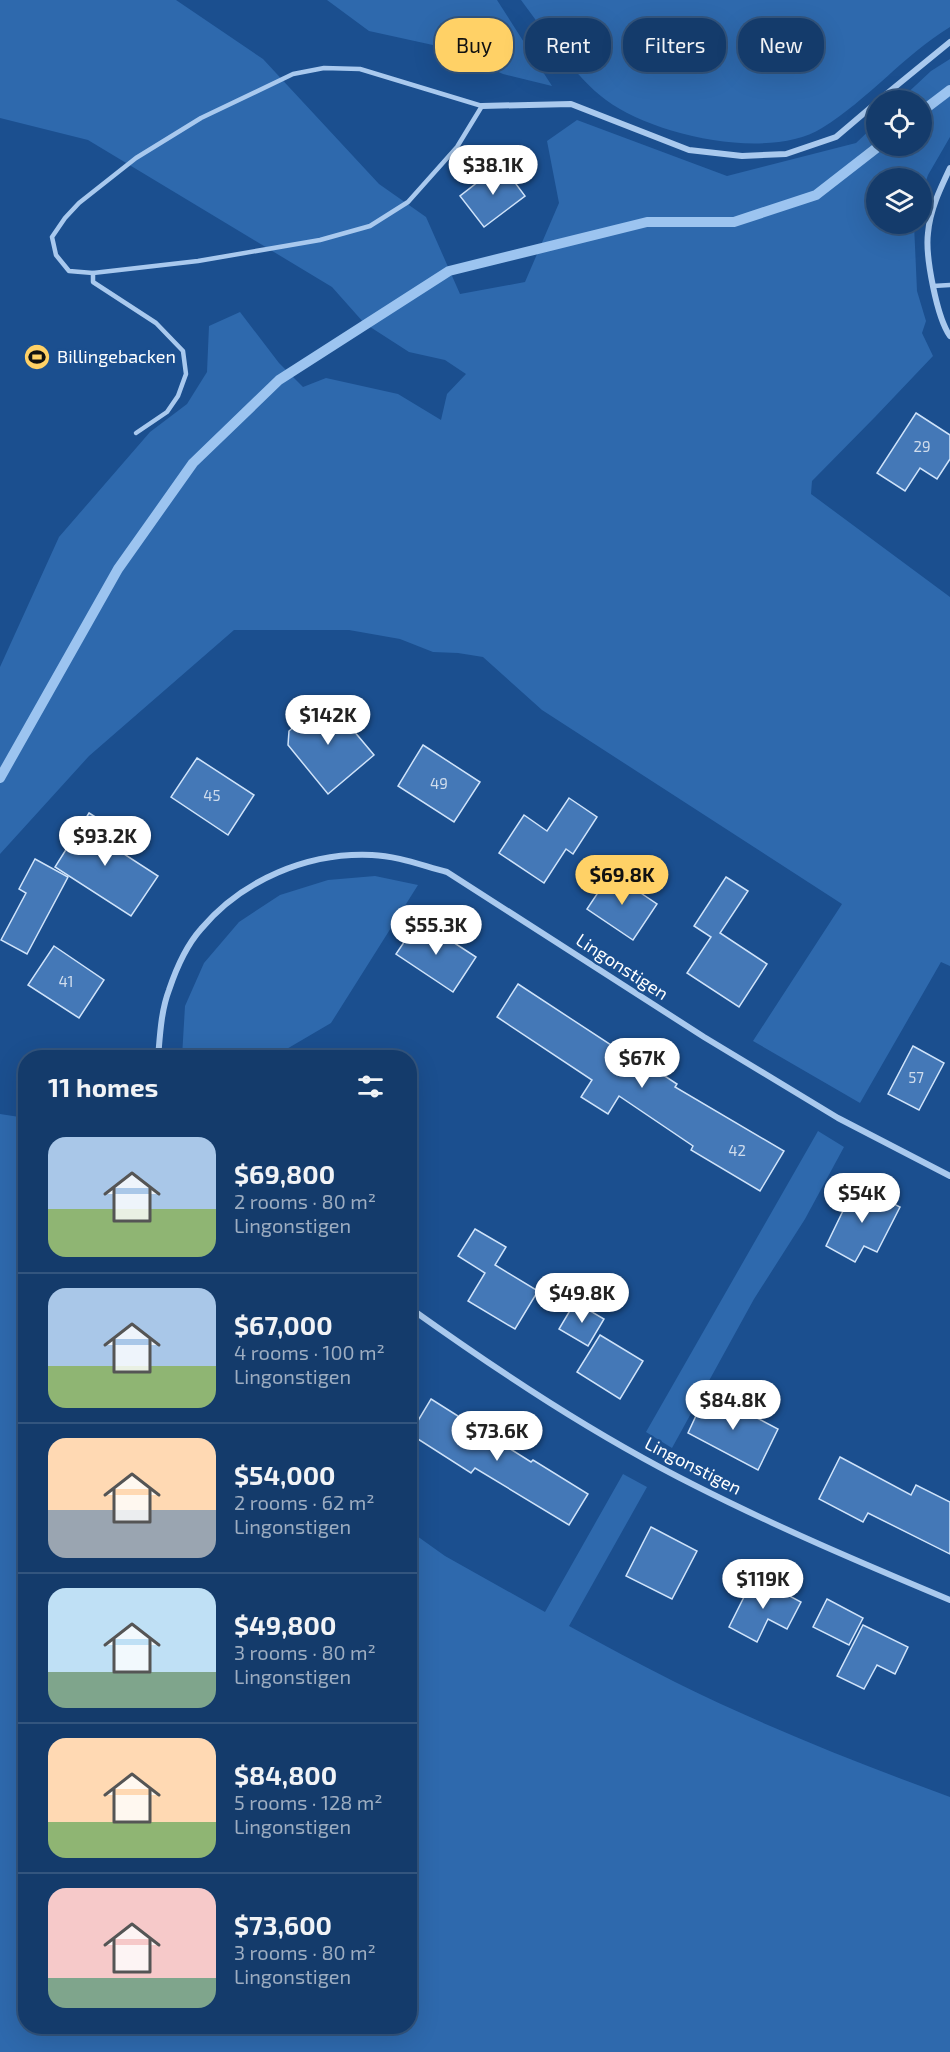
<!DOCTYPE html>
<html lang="en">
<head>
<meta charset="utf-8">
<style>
	:root { --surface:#143b6b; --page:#214673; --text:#f1f3f6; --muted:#9dadc1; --line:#33557e; --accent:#ffd166 }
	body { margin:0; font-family:"Exo 2",sans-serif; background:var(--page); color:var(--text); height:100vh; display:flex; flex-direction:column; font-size:22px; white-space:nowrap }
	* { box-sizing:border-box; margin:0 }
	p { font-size:20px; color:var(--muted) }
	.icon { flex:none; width:33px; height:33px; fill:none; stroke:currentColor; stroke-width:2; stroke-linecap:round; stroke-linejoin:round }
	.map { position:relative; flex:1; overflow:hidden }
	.sheet { position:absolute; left:18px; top:1050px; width:399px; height:984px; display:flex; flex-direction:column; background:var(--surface); border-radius:24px; box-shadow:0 6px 24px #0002,0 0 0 2px var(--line) }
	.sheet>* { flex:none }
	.guide { position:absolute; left:435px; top:18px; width:424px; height:54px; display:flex; gap:12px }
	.buttons { position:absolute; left:866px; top:90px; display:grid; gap:12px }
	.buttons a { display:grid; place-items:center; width:66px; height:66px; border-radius:50%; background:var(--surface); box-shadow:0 6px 24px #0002,0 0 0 2px var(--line); font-size:30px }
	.price { position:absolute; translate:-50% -51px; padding:0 14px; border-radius:21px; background:#fff; color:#222; font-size:20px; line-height:39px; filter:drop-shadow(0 2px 3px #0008) }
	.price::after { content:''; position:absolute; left:50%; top:36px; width:18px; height:14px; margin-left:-9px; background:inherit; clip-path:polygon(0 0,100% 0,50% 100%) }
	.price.on { background:var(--accent); color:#111 }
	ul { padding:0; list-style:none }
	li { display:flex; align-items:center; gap:18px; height:150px; padding:0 30px }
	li+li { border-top:2px solid var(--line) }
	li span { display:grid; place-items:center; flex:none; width:168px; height:120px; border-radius:18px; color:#555 }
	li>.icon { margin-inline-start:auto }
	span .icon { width:72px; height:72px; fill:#fffc; stroke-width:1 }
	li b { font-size:26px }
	h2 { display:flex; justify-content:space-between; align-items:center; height:72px; padding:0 30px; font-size:26px }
	.pill { padding:0 21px; border-radius:24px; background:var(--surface); box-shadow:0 6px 24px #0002,0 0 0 2px var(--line); font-size:21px; line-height:54px }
	.pill.on { background:var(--accent); color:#111 }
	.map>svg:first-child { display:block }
	.green { fill:#2e69ad }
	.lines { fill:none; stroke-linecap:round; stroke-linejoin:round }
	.stream { stroke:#9cc4f0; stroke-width:10 }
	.building { fill:#4478b7; stroke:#cfe3fa; stroke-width:1.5 }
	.service { stroke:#a9c9ee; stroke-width:4.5 }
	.minor { stroke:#a9c9ee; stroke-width:6 }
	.labels { text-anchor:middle; stroke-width:4.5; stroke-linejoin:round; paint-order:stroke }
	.number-label { font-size:15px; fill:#d0dded }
	.poi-label { font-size:18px; fill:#fff; stroke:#1b4f8f; text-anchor:start }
	.street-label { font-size:18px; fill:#fff; stroke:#1b4f8f }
</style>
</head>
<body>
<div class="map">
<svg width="950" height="2052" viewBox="0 0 950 2052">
	<rect width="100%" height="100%" fill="#1b4f8f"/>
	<g class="green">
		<polygon points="0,0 176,0 263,59 379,184 426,217 460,294 525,282 559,203 547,141 577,120 727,176 856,143 876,124 876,146 921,146 921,100 900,100 931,71 950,59 950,137 928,175 921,195 921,178 876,178 876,224 914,224 917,291 926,321 922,333 933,356 875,417 812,481 811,494 950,597 950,966 941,962 860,1103 753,1041 842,904 542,710 483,657 458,653 433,652 400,639 349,630 234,630 89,756 0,854 0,667 59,537 150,432 187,404 207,372 209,326 240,312 279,363 303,387 326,378 398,394 441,420 447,394 466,374 445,360 409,352 364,323 332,287 88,140 0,118"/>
		<polygon points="327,0 497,0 552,86 503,74 442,47 369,31"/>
		<path d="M 521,0 L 950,0 L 950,27 C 904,55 869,99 822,128 C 769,161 654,136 606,100 C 576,78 544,31 521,0 Z"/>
		<polygon points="375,876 418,885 331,1023 285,1050 280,1057 182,1057 185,1006 204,963 239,922 280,895 328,880"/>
		<path d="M 0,1114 L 26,1118 L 26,2026 L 410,2026 L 410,1531 L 445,1556 L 545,1612 L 623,1474 L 647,1487 L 569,1626 C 604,1645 639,1664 675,1682 C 764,1726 857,1763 950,1797 L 950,2052 L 0,2052 Z"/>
		<polygon points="818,1131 844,1147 805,1219 754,1299 672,1448 646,1432"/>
	</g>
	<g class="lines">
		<g class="stream">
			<polyline points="921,112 950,90"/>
			<polyline points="0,778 118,569 193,463 279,380 449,271 647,222 734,222 816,195 879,146"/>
		</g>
	</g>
	<g class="building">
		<polygon points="501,164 525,196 484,227 460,196"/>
		<polygon points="916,413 950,435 950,459 937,479 920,468 905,491 877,473"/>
		<polygon points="327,699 374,755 328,794 288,745 289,731"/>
		<polygon points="423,745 480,782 454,822 398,786"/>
		<polygon points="197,758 254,795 228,835 171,797"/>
		<polygon points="569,798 597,817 573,854 566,849 544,883 499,853 524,815 547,831"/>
		<polygon points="89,813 116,830 107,843 158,876 131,916 55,867"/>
		<polygon points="35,859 68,877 27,954 1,940 26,893 19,889"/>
		<polygon points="611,873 657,904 633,940 587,909"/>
		<polygon points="726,877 748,891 720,933 767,964 739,1007 687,973 711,937 694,926"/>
		<polygon points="419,920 476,957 453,992 396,954"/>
		<polygon points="54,946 104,980 79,1018 28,985"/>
		<polygon points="518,984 614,1047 616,1044 677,1084 675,1087 784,1151 760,1191 691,1150 693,1146 619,1096 608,1114 581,1097 592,1080 497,1017"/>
		<polygon points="913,1046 944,1063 919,1110 888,1094"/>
		<polygon points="856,1184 900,1207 877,1252 864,1246 855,1262 826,1246"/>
		<polygon points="475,1229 506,1247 495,1265 538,1291 515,1329 468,1301 485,1273 458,1256"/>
		<polygon points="575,1302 604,1319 588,1346 559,1329"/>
		<polygon points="600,1335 643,1361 620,1399 577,1372"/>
		<polygon points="707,1392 778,1429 758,1470 688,1433"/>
		<polygon points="431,1399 531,1462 533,1460 588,1494 569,1525 475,1468 471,1473 410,1434"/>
		<polygon points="840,1457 911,1495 916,1485 950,1502 950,1554 868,1513 863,1522 819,1499"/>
		<polygon points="651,1527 697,1551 672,1599 626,1576"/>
		<polygon points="754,1577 801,1602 787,1629 768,1619 757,1642 729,1627"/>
		<polygon points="827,1599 863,1618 849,1645 813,1627"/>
		<polygon points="863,1625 908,1647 895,1674 877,1665 864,1689 837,1676"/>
	</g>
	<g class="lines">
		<g class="service">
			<polygon points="324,68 360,69 482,106 457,147 408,202 370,226 320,240 198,261 93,273 69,271 56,255 52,237 65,218 79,203 136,158 201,118 293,74"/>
			<polyline points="93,273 93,282 156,323 183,351 186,374 178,396 167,412 136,433"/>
			<polyline points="933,286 950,285"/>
		</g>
		<g class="minor">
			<polyline points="879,100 950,42"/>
			<polyline points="482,106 571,104 689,150 742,156 786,154 836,137 876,103"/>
			<path d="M 950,168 C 940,189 930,210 928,233 C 925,256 937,318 950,336"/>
			<path d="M 158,1058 C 160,1035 161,1011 169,990 C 176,969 186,946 201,929 C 242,880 308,852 372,855 C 398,856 423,866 447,872 L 704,1037 L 838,1118 L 950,1176"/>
			<path d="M 410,1308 C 501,1373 596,1436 696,1486 C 779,1528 864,1564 950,1600"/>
		</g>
	</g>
	<defs>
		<g id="stadium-disc" transform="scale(1.35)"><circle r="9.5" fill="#ffd166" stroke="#1b4f8f"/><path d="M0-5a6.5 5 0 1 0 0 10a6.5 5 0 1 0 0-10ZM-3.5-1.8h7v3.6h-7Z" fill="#111"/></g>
	</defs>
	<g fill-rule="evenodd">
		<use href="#stadium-disc" x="37" y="357"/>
	</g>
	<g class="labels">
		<g class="number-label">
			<text x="922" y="452">29</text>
			<text x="439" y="789">49</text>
			<text x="212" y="801">45</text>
			<text x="66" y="987">41</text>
			<text x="916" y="1083">57</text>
			<text x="737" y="1156">42</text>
		</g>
		<g class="poi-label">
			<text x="57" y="363">Billingebacken</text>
		</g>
		<g class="street-label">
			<text transform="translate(622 967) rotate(33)" y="6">Lingonstigen</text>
			<text transform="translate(693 1466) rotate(27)" y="6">Lingonstigen</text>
		</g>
	</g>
</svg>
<div class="buttons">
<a><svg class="icon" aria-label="locate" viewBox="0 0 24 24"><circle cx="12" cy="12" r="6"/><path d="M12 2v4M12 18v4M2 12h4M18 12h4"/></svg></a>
<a><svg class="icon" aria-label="layers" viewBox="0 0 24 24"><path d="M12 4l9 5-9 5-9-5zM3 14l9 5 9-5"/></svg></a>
</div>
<b class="price" style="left:493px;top:196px">$38.1K</b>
<b class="price" style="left:328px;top:746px">$142K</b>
<b class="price" style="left:105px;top:867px">$93.2K</b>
<b class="price on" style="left:622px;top:906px">$69.8K</b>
<b class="price" style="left:436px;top:956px">$55.3K</b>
<b class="price" style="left:642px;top:1089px">$67K</b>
<b class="price" style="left:862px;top:1224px">$54K</b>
<b class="price" style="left:582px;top:1324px">$49.8K</b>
<b class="price" style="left:733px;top:1431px">$84.8K</b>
<b class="price" style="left:497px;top:1462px">$73.6K</b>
<b class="price" style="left:763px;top:1610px">$119K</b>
<div class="guide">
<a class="pill on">Buy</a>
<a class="pill">Rent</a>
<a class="pill">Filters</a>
<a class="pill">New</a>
</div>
<section class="sheet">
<h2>11 homes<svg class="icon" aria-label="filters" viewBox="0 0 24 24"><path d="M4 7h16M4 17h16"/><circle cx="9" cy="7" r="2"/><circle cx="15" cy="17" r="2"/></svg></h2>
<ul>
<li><span style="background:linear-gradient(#a9c7e8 60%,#8fb573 0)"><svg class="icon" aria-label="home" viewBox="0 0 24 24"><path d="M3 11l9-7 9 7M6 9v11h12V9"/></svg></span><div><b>$69,800</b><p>2 rooms · 80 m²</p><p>Lingonstigen</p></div></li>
<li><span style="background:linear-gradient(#a9c7e8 65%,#8fb573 0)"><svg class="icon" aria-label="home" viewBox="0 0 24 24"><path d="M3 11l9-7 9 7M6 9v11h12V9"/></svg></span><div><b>$67,000</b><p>4 rooms · 100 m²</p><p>Lingonstigen</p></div></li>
<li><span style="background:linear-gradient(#ffd9b3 60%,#9aa5b1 0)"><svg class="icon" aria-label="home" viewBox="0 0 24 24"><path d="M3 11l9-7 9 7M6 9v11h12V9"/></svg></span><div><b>$54,000</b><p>2 rooms · 62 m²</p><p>Lingonstigen</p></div></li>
<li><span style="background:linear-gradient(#bfe0f5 70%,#7fa58c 0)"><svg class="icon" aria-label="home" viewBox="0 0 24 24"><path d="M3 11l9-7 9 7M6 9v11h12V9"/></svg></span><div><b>$49,800</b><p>3 rooms · 80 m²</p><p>Lingonstigen</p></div></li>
<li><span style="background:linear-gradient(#ffd9b3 70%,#8fb573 0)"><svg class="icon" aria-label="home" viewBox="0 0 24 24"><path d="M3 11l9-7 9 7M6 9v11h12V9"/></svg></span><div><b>$84,800</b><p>5 rooms · 128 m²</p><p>Lingonstigen</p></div></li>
<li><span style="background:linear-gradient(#f6c9c9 75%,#7fa58c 0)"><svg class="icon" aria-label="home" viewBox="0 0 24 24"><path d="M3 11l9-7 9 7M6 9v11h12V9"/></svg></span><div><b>$73,600</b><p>3 rooms · 80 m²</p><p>Lingonstigen</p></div></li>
</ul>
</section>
</div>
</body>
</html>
